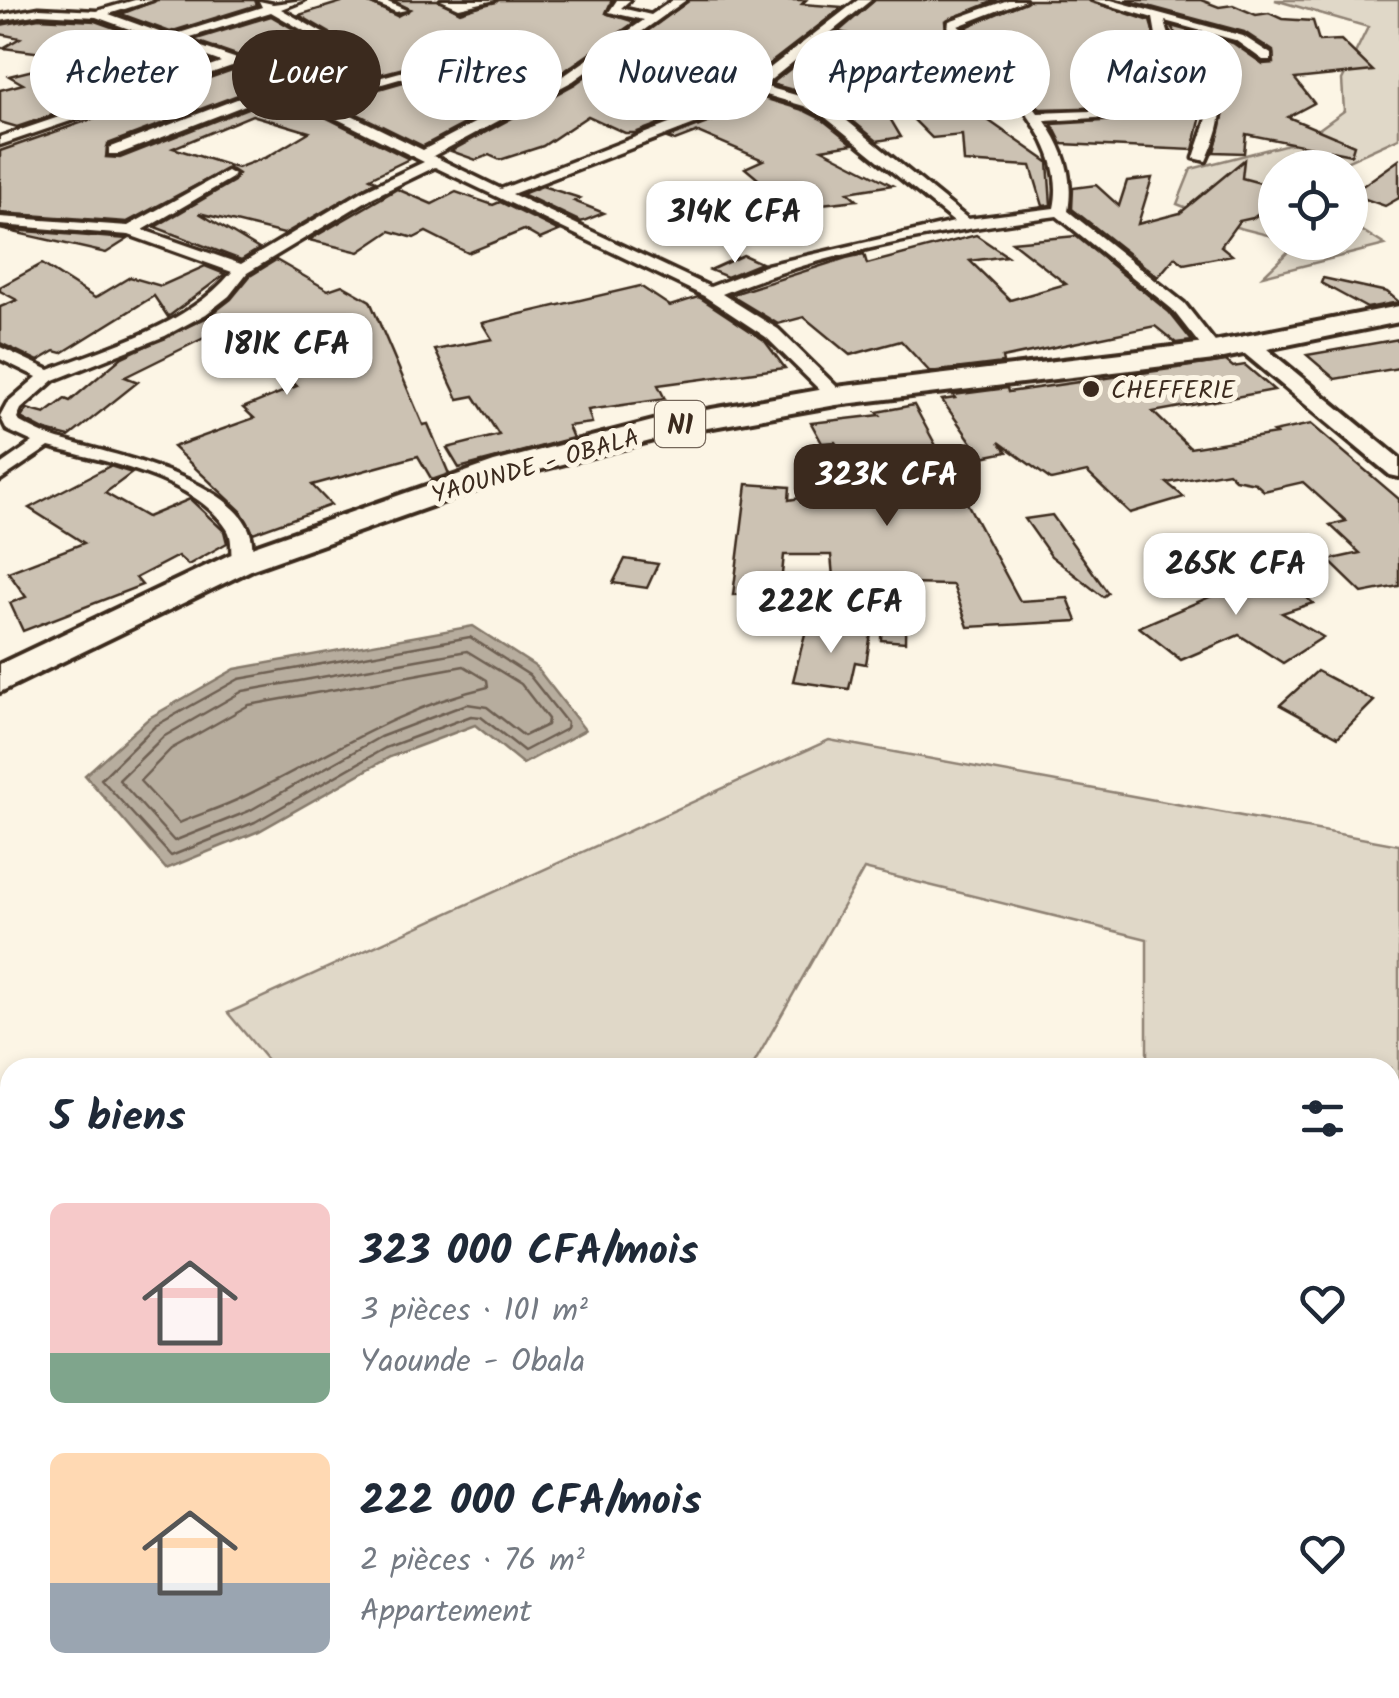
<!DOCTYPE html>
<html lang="fr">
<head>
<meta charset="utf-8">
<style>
	:root { --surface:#fff; --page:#f6f6f7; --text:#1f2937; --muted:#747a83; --accent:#3b2a1e }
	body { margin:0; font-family:Kalam,sans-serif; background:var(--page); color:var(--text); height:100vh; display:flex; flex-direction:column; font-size:38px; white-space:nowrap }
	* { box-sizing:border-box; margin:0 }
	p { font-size:32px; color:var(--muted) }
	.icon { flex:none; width:55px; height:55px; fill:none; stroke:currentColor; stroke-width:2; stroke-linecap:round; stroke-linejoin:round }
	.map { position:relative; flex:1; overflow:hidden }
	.side { position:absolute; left:0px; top:1058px; width:1400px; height:642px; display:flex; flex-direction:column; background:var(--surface); border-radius:30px 30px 0 0; box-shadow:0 5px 15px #0003 }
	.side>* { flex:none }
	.top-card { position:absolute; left:30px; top:30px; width:1340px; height:90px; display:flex; gap:20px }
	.tools { position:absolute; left:1258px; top:150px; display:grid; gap:20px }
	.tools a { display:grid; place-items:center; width:110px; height:110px; border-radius:50%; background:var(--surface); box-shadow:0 5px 15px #0003; font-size:50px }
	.price { position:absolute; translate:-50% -85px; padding:0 22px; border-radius:20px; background:#fff; color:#222; font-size:32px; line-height:65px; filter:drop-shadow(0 2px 5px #0008) }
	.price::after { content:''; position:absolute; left:50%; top:60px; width:30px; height:22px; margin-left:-15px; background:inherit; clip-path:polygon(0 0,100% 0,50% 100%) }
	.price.current { background:var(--accent); color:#fff }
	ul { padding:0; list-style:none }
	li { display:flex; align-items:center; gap:30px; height:250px; padding:0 50px }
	li span { display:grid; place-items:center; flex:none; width:280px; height:200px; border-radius:15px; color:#555 }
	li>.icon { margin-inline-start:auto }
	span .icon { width:120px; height:120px; fill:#fffc; stroke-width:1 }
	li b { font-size:42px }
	h2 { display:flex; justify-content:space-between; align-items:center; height:120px; padding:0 50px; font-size:42px }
	.pill { padding:0 35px; border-radius:45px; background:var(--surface); box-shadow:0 5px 15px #0003; font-size:35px; line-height:90px }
	.pill.current { background:var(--accent); color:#fff }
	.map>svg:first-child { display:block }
	.green { fill:#e0d8c8; stroke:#8e8173; stroke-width:2.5 }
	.water { fill:#b7ad9e; stroke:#85796b; stroke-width:2.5 }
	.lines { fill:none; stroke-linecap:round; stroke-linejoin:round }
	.shore { stroke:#6d5e51; stroke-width:2.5 }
	.building { fill:#ccc2b3; stroke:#3b2a1e; stroke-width:2.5; fill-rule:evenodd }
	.minor-casing { stroke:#3b2a1e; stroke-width:7 }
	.tertiary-casing { stroke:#3b2a1e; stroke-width:8 }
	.trunk-casing { stroke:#3b2a1e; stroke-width:8 }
	.minor { fill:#fcf5e5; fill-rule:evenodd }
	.tertiary { fill:#fcf5e5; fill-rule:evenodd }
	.trunk { fill:#fcf5e5; fill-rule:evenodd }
	.poi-dot { fill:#3b2a1e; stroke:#fcf5e5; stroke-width:4 }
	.labels { text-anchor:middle; stroke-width:10; stroke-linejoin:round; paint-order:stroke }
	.far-poi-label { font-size:25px; fill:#3b2a1e; stroke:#fcf5e5; text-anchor:start }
	.far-street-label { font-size:25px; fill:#3b2a1e; stroke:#fcf5e5 }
	.shield { fill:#fcf5e5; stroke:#75675a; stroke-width:2.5 }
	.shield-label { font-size:28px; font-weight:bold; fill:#3b2a1e }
</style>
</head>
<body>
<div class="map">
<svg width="1399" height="1698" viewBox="0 0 1399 1698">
	<rect width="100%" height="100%" fill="#fcf5e5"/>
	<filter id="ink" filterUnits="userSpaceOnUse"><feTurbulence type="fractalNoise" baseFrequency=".01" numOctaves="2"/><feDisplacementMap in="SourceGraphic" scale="20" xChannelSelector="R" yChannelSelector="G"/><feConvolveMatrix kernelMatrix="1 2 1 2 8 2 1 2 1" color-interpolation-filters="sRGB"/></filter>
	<g filter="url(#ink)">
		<g class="green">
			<polygon points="1275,0 1399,0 1399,138 1335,167 1275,168 1275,237 1232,226 1177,204 1191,169 1304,140 1344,111 1342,80 1368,27"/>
			<polygon points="1350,223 1385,245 1263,276 1297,243 1350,242"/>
			<polygon points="829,740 1399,845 1399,1170 1390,1170 1390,1068 1147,1067 1147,939 864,869 752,1067 273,1067 228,1013"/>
		</g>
		<polygon class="water" points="473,626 536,667 585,730 523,764 475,725 390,757 259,831 166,869 85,775 149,718 235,669"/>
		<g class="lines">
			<g class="shore">
				<polygon points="470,637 529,675 567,723 566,729 524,751 481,717 471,716 385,748 255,822 171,856 101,779 155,726 239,679"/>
				<polygon points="467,651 521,684 548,719 547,725 524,736 487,707 467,704 380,737 249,811 174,841 119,780 163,737 243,691"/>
				<path d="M 464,666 L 487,680 L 488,687 C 397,708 326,757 243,797 C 223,807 200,814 179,823 L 140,781 L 171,749 L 249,705 Z"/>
			</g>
		</g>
		<g class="building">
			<polygon points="157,0 255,0 257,5 170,32 121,14"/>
			<polygon points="348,0 363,0 397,16 410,9 392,0 438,0 460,12 499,0 612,0 606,13 635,22 563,72 423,146 333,102 449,69 450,56 312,92 239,56 193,40 271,16 318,43 328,44 332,40 330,33 299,15"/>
			<polygon points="690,0 806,0 802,4 843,7 724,99 635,133 625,133 588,116 543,146 500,160 489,155 476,160 451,151 575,84"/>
			<polygon points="875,0 997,0 945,21 946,32 964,46 915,46 838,32"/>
			<polygon points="1029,0 1088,0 1150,21 1158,47 1086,49 1078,61 1082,64 1172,62 1195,86 1204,103 1193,150 1062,144 1052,124 1118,120 1120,107 1040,109 995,49 966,27"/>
			<polygon points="1125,0 1201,0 1219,7 1233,5 1256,15 1269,13 1282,19 1313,21 1319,41 1341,40 1373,71 1295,79 1314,103 1288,117 1354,145 1351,155 1246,134 1244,153 1214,152 1225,108 1221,91 1187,55 1171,26 1233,43 1263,64 1274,63 1273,51 1244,32"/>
			<polygon points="39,18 95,21 210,62 17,127 0,122 0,90 23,84 9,76 82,58 3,48 20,38 0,34 0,25"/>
			<polygon points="823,43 914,62 982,61 1000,84 941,87 928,69 921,70 912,64 872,88 901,137 877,141 837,108 815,96 771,84"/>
			<path d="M 232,70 L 262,86 L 108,144 L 106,157 L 120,158 L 281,95 L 409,159 L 370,178 L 376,181 L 284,234 L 199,213 L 259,249 L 241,260 L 155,227 L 234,181 L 238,174 L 229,168 L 127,222 L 0,213 L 0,151 ZM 252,115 L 309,132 L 267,157 L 237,168 L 173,148 Z"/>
			<polygon points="757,96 803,110 823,120 853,144 822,149 892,185 848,192 857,200 795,207 784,192 776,194 745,168 763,160 698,132 675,141 667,138 737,112"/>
			<polygon points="972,109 1048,162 1051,205 1043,206 1031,166 964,162 962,135 932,138 913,119"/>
			<polygon points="1244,160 1242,178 1275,187 1275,202 1253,218 1239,221 1221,246 1232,255 1184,264 1175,257 1158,277 1072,209 1073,188 1096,185 1119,206 1127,181 1152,178 1138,224 1180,213"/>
			<polygon points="1399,160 1399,198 1385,206 1351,194"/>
			<polygon points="542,186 580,198 574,201 604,213 581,222 522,194"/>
			<polygon points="397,189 432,204 456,192 493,205 500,202 559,231 540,239 524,230 468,253 426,232 414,238 390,231 359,252 309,240"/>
			<polygon points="0,229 128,239 106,253"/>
			<polygon points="976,235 1007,256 970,261 1010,300 1066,284 1012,242 1076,236 1169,312 1192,341 1176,343 1155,326 1002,358 1003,363 930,372 901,341 850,355 804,317 778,324 730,295 846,258 864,254 867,264"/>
			<polygon points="743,255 761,263 727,277 710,270"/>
			<polygon points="276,260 328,290 342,285 370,301 423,425 428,424 449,474 432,480 418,456 312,485 331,505 253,533 241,511 173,447 254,418 243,408 297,386 284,376 304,368 208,336 125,377 138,382 69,437 46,431 21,418 27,409 45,414 65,399 70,401 122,357 208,317 231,299 250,276"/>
			<polygon points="42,264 95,298 130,277 161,286 205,266 225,274 168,317 154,296 62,353 55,351 38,361 0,343 0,307 17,300 0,291 0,287"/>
			<polygon points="1323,278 1387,292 1399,302 1367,308 1321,283"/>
			<polygon points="640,286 670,306 698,297 702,299 764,340 785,368 658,385 665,399 588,410 592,423 568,426 573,438 459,468 447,448 499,435 474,396 458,399 435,350 492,339 482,323"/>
			<polygon points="1399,339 1399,368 1335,379 1307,355"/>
			<polygon points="1226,361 1233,367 1245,365 1274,390 1153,412 1190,448 1276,434 1273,432 1311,424 1399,499 1399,586 1362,593 1328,560 1360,553 1330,525 1346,521 1303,482 1264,491 1255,483 1235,479 1228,472 1167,483 1184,497 1130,513 1087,472 1051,480 999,442 1007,452 982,457 942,400 955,398 953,395 1007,388 1008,392"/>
			<polygon points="914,405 1020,601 1068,598 1077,621 968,627 953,585 906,584 905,642 881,640 883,588 865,589 862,577 833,577 831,555 784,555 780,593 733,595 747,484 790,487 789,500 865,486 835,442 822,443 811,423 880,415 877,412"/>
			<polygon points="110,466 132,473 105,493 147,517 190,499 224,531 227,543 188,565 178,556 136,578 142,585 23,631 10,603 26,597 8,572 84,543 29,508"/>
			<polygon points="1052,515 1108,593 1103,597 1051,556 1025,519"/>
			<polygon points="625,559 658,564 647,588 613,583"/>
			<polygon points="1219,565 1253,590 1285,580 1313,603 1282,613 1323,637 1283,663 1239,635 1181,660 1139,627 1212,596 1188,578"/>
			<polygon points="807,626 871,633 866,664 855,662 849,689 793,681"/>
			<polygon points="1317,671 1374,701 1338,737 1280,705"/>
		</g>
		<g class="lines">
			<g class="minor-casing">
				<g id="minor">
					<path d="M 135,0 L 153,0 L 109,14 L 170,36 L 262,7 L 259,1 L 273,4 L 304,0 L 281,9 L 328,36 L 328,40 L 320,40 L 271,12 L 181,40 L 237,59 L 312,96 L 448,59 L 448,65 L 323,101 L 423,150 L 565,75 L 644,20 L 609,12 L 617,0 L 630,0 L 621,8 L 651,15 L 673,0 L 686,0 L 573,81 L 433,156 L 501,189 L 726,102 L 858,0 L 871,0 L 829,34 L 915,50 L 975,50 L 948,29 L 949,21 L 1008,0 L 1025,0 L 958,26 L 992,51 L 1038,113 L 1117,110 L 1117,116 L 1112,117 L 1045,121 C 1064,149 1074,176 1068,211 L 1184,303 L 1222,351 L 1208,355 L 1172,309 L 1057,216 C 944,231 828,251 722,294 L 778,329 L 842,392 L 845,396 L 836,401 L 830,400 L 766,337 L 704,296 L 435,167 L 373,197 L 247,273 L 229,296 L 206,314 L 165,336 L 54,380 L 21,409 L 17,418 L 20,422 C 31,428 43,434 55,438 C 103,453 282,485 248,566 L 234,566 C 229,555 234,539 227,529 C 192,476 105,462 49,447 L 0,480 L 0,465 L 33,442 L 7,430 L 0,416 L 7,403 L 37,377 L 0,359 L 0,347 L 49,370 C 112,345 187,326 232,272 L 129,235 L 0,225 L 0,217 L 128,226 L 227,171 L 234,175 L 232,178 L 143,230 L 241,264 L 363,191 L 424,162 L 281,91 L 119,154 L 109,154 L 109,148 L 271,86 L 232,66 L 0,145 L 0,137 L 221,62 L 96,17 L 39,14 L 0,21 L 0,15 L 39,8 L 97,11 ZM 822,39 L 915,58 L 984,57 C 1015,101 1067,149 1054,208 L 968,219 L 835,111 L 814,100 L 763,86 ZM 756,92 L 804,106 L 825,117 L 954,222 L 767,265 L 710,287 L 512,194 L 736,108 Z"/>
					<polygon points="367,0 383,0 406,10 396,12"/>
					<polygon points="441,0 495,0 459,8"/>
					<path d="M 1092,0 L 1111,0 L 1243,36 L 1271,54 L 1271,60 L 1263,60 L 1235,40 L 1165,21 C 1179,89 1252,63 1206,161 L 1194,158 C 1214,100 1218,102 1173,58 L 1082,60 L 1086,53 L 1166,51 L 1157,41 L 1153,18 Z"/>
					<polygon points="1390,1465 1399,1466 1399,1502 1390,1501"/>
					<polygon points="19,1690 73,1690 70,1698 16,1698"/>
					<polygon points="275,1690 327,1690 330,1698 278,1698"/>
				</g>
			</g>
			<g class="tertiary-casing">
				<polygon id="tertiary" points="1247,337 1255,339 1399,458 1399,477 1390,475 1239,349 1236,344"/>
			</g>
			<g class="trunk-casing">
				<polygon id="trunk" points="1399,306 1399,322 1214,360 836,405 685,432 516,476 253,569 0,692 0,664 229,555 494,462 672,416 836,387 1214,342"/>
			</g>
			<use href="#minor" class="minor"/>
			<use href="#tertiary" class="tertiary"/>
			<use href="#trunk" class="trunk"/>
		</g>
	</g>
	<circle class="poi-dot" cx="1091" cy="389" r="10"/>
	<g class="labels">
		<g class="far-poi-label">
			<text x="1111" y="398">CHEFFERIE</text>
		</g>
		<g class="far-street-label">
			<text transform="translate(535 465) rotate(-16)" y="9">YAOUNDE - OBALA</text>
		</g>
		<rect class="shield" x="655" y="401" width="50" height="46" rx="8"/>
		<g class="shield-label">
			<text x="680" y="434">N1</text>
		</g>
	</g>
</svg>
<div class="tools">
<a><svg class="icon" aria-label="locate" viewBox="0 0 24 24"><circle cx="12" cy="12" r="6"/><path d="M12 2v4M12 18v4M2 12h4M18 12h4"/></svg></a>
</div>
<b class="price" style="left:735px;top:266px">314K CFA</b>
<b class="price" style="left:287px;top:398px">181K CFA</b>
<b class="price current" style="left:887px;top:529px">323K CFA</b>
<b class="price" style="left:1236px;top:618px">265K CFA</b>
<b class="price" style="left:831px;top:656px">222K CFA</b>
<div class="top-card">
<a class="pill">Acheter</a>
<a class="pill current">Louer</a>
<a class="pill">Filtres</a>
<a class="pill">Nouveau</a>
<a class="pill">Appartement</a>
<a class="pill">Maison</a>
</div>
<section class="side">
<h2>5 biens<svg class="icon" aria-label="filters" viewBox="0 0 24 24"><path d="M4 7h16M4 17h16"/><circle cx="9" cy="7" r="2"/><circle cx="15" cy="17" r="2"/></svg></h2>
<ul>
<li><span style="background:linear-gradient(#f6c9c9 75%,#7fa58c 0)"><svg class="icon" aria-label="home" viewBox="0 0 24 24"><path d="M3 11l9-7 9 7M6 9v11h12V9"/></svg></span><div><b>323 000 CFA/mois</b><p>3 pièces · 101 m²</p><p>Yaounde - Obala</p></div><svg class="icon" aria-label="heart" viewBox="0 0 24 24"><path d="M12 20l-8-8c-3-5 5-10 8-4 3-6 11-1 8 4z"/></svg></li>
<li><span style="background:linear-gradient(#ffd9b3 65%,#9aa5b1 0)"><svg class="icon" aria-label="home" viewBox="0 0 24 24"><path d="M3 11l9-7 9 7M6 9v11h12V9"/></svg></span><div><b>222 000 CFA/mois</b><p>2 pièces · 76 m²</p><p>Appartement</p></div><svg class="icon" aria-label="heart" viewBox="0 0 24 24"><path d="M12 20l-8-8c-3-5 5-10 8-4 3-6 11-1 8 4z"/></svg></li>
</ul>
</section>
</div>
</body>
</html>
